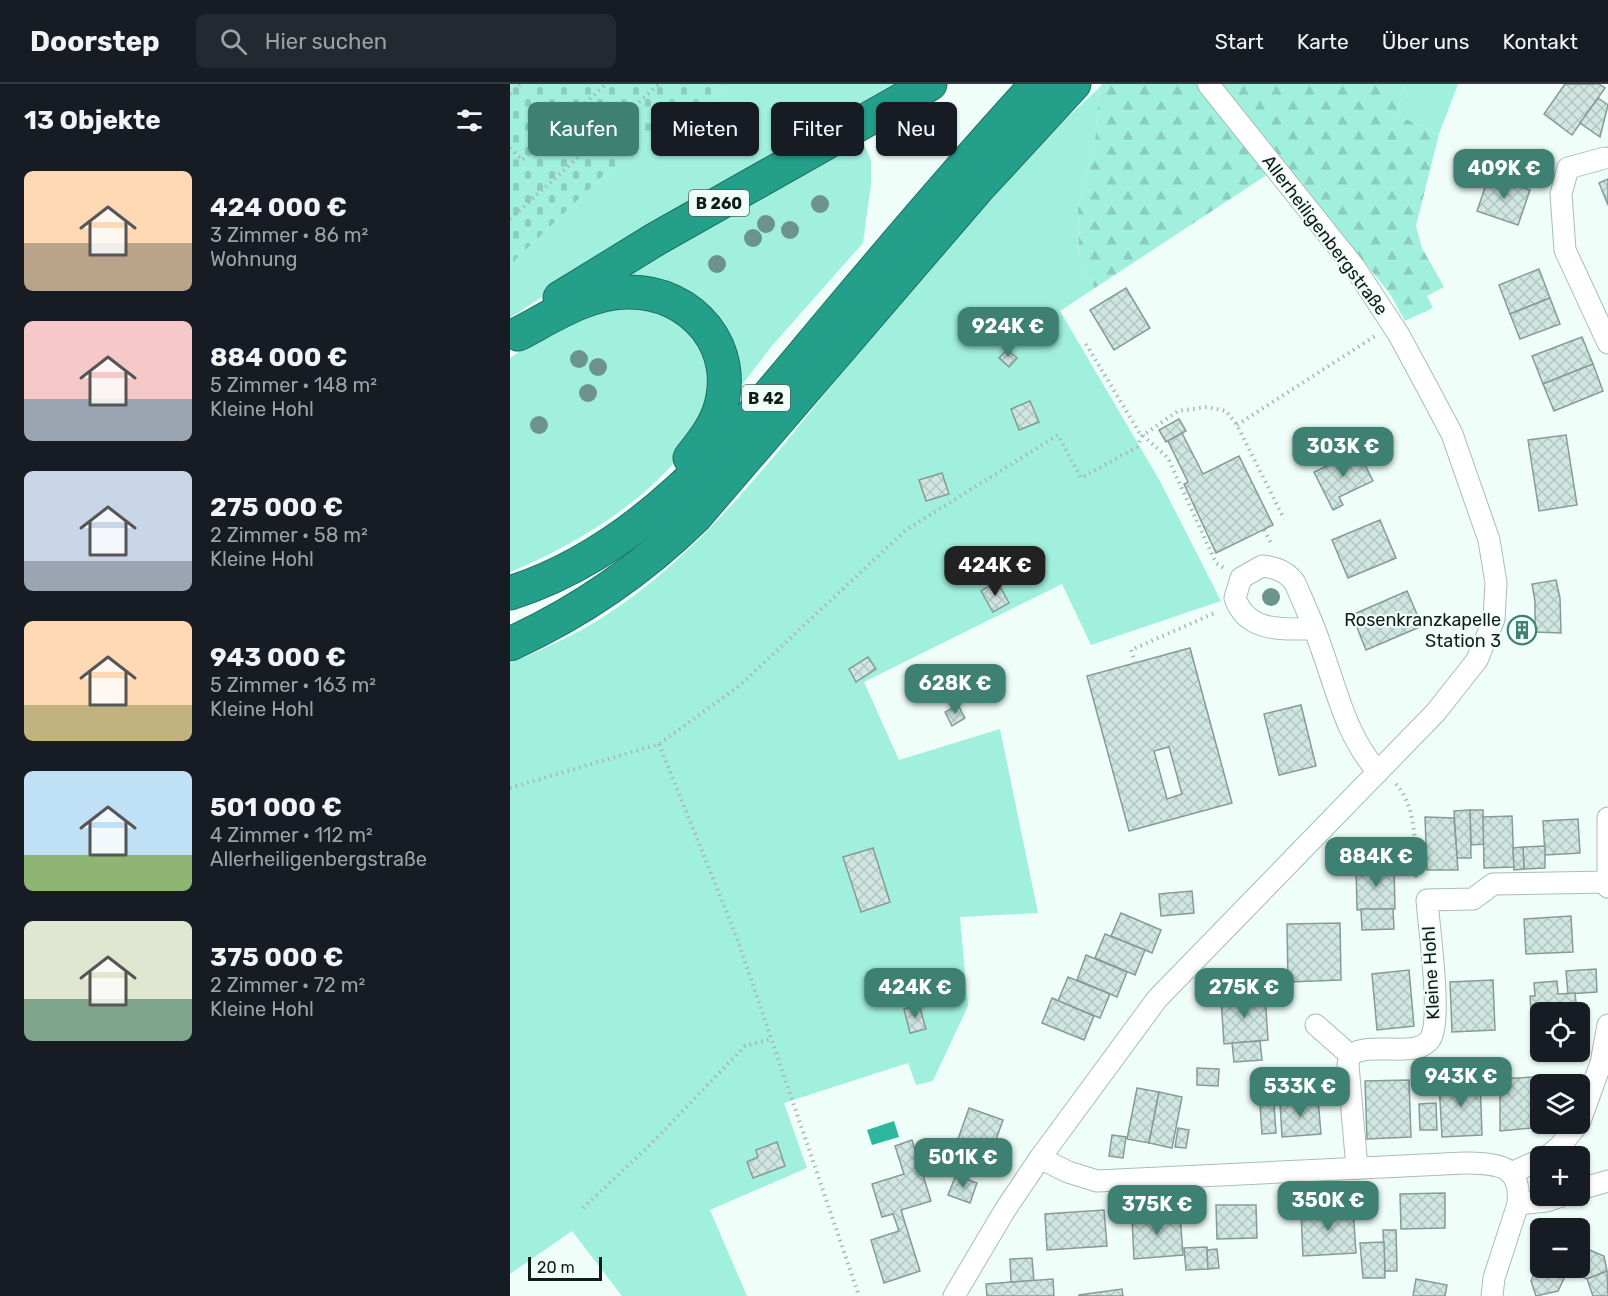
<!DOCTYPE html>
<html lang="de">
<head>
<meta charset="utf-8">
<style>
	:root { --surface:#171b24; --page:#242831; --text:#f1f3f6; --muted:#9ea1a6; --line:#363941; --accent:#3e8173 }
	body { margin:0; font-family:Rubik,sans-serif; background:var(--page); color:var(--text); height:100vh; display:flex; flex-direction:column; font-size:22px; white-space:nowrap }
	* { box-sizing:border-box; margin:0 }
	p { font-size:20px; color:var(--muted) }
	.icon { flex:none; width:33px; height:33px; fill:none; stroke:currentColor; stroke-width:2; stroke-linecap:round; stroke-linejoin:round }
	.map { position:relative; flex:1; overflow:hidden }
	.side { display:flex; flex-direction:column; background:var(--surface); width:510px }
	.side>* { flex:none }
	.banner { position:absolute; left:18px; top:18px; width:570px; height:54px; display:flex; gap:12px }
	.controls { position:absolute; left:1020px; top:918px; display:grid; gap:12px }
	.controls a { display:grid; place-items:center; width:60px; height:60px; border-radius:9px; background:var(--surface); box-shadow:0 2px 4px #0004; font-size:30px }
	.scale { position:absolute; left:18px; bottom:15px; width:74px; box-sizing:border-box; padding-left:6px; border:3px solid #141c1a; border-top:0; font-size:16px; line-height:21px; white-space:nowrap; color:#141c1a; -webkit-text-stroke:4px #f0fefa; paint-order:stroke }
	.price { position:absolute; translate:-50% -51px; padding:0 14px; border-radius:12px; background:var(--accent); color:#fff; font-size:20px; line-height:39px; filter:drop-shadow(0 2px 3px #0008) }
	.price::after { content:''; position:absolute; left:50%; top:36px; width:18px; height:14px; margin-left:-9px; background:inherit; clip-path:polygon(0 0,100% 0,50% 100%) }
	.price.current { background:#222; color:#fff }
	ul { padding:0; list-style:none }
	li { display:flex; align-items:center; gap:18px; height:150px; padding:0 24px }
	li span { display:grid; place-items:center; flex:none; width:168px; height:120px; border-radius:9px; color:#555 }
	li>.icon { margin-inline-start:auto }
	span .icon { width:72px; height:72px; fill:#fffc; stroke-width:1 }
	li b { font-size:26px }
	h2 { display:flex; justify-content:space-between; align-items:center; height:72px; padding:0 24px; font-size:26px }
	.pill { padding:0 21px; border-radius:9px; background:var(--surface); box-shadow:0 2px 4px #0004; font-size:21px; line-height:54px }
	.pill.current { background:var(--accent); color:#fff }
	header { display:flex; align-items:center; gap:36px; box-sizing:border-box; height:84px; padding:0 30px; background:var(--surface); border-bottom:2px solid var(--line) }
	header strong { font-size:28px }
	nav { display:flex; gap:33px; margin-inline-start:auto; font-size:21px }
	.search { width:420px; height:54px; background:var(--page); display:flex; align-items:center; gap:15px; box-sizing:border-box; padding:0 21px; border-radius:9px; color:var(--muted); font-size:22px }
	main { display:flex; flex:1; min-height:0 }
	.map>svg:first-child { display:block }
	.green { fill:#a1f0dd }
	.forest { fill:url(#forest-firs) }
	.cemetery { fill:url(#cemetery-stones) }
	.water { fill:#2db79f }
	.building { fill:url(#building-cross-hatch); stroke:#869b96; stroke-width:1.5; fill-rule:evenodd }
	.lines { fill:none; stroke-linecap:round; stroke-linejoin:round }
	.street-casing { stroke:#a7bdb7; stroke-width:23 }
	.highway-casing { stroke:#1e7163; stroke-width:35 }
	.path { stroke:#a9b6b2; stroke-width:4; stroke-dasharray:1.5 4.5; stroke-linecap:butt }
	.street { stroke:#fff; stroke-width:21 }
	.highway { stroke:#239f8a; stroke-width:33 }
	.tree { fill:#6c948d }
	.labels { text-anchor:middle; stroke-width:4.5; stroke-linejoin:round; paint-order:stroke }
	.shield { fill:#f0fefa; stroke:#56605d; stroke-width:1.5 }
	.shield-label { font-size:16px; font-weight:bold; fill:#141c1a }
	.street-label { font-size:18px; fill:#141c1a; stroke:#f0fefa }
	.poi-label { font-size:18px; fill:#141c1a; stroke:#f0fefa; text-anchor:end }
</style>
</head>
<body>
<header>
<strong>Doorstep</strong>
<div class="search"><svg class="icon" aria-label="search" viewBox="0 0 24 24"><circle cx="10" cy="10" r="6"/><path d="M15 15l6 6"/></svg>Hier suchen</div>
<nav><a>Start</a><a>Karte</a><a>Über uns</a><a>Kontakt</a></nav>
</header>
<main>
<section class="side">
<h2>13 Objekte<svg class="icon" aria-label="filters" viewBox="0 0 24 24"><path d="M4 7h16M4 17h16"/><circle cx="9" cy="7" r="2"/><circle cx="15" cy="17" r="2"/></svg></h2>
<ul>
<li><span style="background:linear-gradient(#ffd9b3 60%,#b9a48a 0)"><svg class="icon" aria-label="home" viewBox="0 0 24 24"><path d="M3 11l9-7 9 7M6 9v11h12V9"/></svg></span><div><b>424 000 €</b><p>3 Zimmer · 86 m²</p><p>Wohnung</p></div></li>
<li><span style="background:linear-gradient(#f6c9c9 65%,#9aa5b1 0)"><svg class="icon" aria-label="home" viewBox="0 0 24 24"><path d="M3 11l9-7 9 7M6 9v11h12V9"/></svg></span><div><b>884 000 €</b><p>5 Zimmer · 148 m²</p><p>Kleine Hohl</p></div></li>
<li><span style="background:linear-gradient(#c9d6e8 75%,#9aa5b1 0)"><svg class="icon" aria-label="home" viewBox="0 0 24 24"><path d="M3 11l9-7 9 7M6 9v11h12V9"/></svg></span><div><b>275 000 €</b><p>2 Zimmer · 58 m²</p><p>Kleine Hohl</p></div></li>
<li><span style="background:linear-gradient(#ffd9b3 70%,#c2b280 0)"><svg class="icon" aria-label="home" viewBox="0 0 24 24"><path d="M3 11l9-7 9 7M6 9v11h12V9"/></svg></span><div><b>943 000 €</b><p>5 Zimmer · 163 m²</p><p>Kleine Hohl</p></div></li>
<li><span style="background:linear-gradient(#bfe0f5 70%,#8fb573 0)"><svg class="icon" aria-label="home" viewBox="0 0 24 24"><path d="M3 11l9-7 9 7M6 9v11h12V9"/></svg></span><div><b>501 000 €</b><p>4 Zimmer · 112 m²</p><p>Allerheiligenbergstraße</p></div></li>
<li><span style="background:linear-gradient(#dfe7d0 65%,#7fa58c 0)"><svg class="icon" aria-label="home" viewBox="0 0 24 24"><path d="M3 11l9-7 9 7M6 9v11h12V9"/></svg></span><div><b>375 000 €</b><p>2 Zimmer · 72 m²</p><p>Kleine Hohl</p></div></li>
</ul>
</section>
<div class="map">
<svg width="1098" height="1212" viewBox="0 0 1098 1212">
	<defs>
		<pattern id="forest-firs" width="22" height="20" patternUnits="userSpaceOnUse" patternTransform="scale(1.5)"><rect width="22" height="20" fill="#a1f0dd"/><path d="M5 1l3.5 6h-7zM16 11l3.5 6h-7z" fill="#8acdbd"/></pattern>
		<pattern id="cemetery-stones" width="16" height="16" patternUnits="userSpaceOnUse" patternTransform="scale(1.5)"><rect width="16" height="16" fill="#a1f0dd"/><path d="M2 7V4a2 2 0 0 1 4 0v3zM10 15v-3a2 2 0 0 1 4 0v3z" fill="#8acdbd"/></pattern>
		<pattern id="building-cross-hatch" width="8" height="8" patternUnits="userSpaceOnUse" patternTransform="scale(1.5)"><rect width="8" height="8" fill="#d0e7e1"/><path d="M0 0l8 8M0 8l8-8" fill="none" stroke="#b2c6c0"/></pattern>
	</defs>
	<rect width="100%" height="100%" fill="#f0fefa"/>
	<g class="green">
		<polygon points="221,0 399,0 68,189 0,234 0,181 95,90"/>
		<polygon points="894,0 948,0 929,50 887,31"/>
		<path d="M 589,4 L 585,56 L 568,124 L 569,180 L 585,204 L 550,227 L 650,397 L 711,517 L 581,561 L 552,500 L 354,598 L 389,676 L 490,645 L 528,829 L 450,833 L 458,922 L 423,997 L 406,1001 L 398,979 L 274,1019 L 297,1084 L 200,1126 L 237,1212 L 112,1212 L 62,1147 L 0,1190 L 0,579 C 31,566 61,553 90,535 C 195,469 270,364 348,269 C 423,178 500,84 589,4 Z"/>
		<polygon points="353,58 361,76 361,100 353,159 261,263 225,310 181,210 160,199 114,192"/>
		<path d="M 115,216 L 185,242 L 204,310 C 196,326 189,346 179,360 C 140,416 62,463 0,488 L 0,274 L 27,255 Z"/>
	</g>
	<polygon class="forest" points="592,0 894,0 887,31 929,50 906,142 912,164 934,203 917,212 923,224 895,237 880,210 775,79 585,204 569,180 568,124 585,56 589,4"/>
	<polygon class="cemetery" points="0,0 221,0 95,90 0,181"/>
	<polygon class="water" points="384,1037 389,1053 362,1061 357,1046"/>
	<g class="building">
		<polygon points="1055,0 1089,0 1095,4 1062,51 1034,30"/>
		<polygon points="1088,14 1098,21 1090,53 1070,39"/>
		<polygon points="979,92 1020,106 1008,141 967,127"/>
		<polygon points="1098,95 1098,121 1089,99"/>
		<polygon points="1029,185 1040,214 1000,230 989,201"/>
		<polygon points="616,204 640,244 604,266 580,226"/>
		<polygon points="1040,214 1050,240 1010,255 1000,230"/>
		<polygon points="1072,253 1083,280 1033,300 1022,272"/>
		<polygon points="497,266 507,274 499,283 489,274"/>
		<polygon points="1083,280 1093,307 1044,327 1033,300"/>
		<polygon points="520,317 529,338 509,346 501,325"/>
		<polygon points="669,335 676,347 656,358 649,346"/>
		<polygon points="672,349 693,390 729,372 763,441 706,469 674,400 678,398 658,357"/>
		<polygon points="1056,351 1067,421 1029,427 1018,356"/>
		<polygon points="848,367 863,397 829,413 833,421 823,426 804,388"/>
		<polygon points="432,389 439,410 416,417 409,396"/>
		<polygon points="870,436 886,474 838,494 822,456"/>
		<polygon points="1046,496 1050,514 1051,549 1025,548 1025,517 1022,500"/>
		<polygon points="487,497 499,519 483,528 471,507"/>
		<polygon points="897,507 912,542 856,566 842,531"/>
		<path d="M 680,564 L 722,719 L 619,747 L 577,592 ZM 659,663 L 672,710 L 657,715 L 644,667 Z"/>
		<polygon points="358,573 366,585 346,598 339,585"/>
		<polygon points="448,621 455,634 442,642 435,628"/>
		<polygon points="791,621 806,682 769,691 754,630"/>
		<polygon points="960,726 973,726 974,760 961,761"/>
		<polygon points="960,726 961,774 947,774 944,727"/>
		<polygon points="1002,732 1004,783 974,784 973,733"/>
		<polygon points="915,733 944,734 948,786 917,786"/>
		<polygon points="1068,735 1070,769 1035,771 1033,737"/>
		<polygon points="1035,762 1035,784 1014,785 1013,763"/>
		<polygon points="1013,763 1014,785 1004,786 1003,764"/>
		<polygon points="363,764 380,818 351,828 333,773"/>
		<polygon points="884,782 885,825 847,826 846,783"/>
		<polygon points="682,807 684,829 651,832 649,810"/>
		<polygon points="851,825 883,825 884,845 852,846"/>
		<polygon points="611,829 651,846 642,869 601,852"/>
		<polygon points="1061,832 1063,868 1016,870 1014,835"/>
		<polygon points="830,839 831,896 778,898 777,840"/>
		<polygon points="595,850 635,866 625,891 585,874"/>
		<polygon points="576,871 617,888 607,913 567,896"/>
		<polygon points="1086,885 1087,908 1058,910 1056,887"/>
		<polygon points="899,886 904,942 867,946 862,890"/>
		<polygon points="558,893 600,910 590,934 548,917"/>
		<polygon points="983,896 985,946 942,948 940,898"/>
		<polygon points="1047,897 1048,910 1065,909 1067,928 1030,928 1030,952 1023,953 1020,912 1025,912 1024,899"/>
		<polygon points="755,911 758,956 714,960 711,914"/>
		<polygon points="542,914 584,932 574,956 532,939"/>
		<polygon points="409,921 416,945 400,949 394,925"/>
		<polygon points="750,957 752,976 724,978 722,959"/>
		<polygon points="687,984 709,985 708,1002 687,1001"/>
		<polygon points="1059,991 1054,1000 1030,1000 1032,1043 990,1047 990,995"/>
		<polygon points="899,996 901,1053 857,1055 855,997"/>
		<polygon points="970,996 972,1051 932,1053 929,998"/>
		<polygon points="627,1004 649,1008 639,1059 617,1055"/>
		<polygon points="649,1008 672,1013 662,1064 639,1059"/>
		<polygon points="808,1015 811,1050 772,1053 770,1018"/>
		<polygon points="926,1019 927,1046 910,1046 909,1020"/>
		<polygon points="764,1020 766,1049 752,1050 750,1021"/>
		<polygon points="459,1024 493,1036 477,1081 443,1069"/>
		<polygon points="668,1044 679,1046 676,1064 665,1063"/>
		<polygon points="602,1051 616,1053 613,1074 599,1072"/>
		<polygon points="402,1056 421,1117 391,1126 410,1187 374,1199 361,1156 389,1147 383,1130 372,1133 362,1100 394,1090 385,1062"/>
		<polygon points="267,1058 275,1082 243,1094 237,1078 248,1073 246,1066"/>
		<polygon points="446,1091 467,1099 460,1119 438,1111"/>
		<polygon points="935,1109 935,1144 891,1145 890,1110"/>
		<polygon points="706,1121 746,1121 747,1154 707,1155"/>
		<polygon points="843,1124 846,1169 793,1172 791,1128"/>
		<polygon points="594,1126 597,1162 537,1166 535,1130"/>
		<polygon points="670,1130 673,1171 624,1175 622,1133"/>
		<polygon points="873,1146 886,1146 887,1187 875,1187"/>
		<polygon points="874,1158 875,1194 853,1194 850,1159"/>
		<polygon points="1070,1162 1094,1172 1097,1187 1077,1195 1058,1187 1059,1184 1070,1184"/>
		<polygon points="697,1163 698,1185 676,1186 674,1164"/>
		<polygon points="707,1165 709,1184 698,1185 697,1166"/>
		<polygon points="522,1174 524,1197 501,1198 500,1175"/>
		<polygon points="1030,1175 1030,1184 1059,1184 1048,1207 1026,1212 1021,1197"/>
		<polygon points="1097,1187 1098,1212 1083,1212 1077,1195"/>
		<polygon points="543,1195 544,1212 477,1212 476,1200"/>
		<polygon points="906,1195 937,1201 935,1212 903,1212"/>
		<polygon points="612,1205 613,1212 569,1212 569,1211"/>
	</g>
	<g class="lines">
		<g class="street-casing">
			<g id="street">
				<polyline points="1095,74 1058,84 1051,110 1055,166 1098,259"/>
				<path d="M 804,545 C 774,545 737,549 725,514 L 731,494 L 752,482 C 765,483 777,487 785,499 C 794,520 804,541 811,563 C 827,607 836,652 868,688"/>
				<polyline points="1098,734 1098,803"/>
				<polyline points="806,941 840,971"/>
				<polyline points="1070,1037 1091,979 1098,941"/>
				<polyline points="1038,1072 1050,1062 1068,1040"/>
				<path d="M 530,1074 L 558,1088 L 587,1097 L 954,1079 C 986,1080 1012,1079 1008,1120 L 1036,1117 L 1051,1112"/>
				<path d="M 847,1084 L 838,981 L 840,971 C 857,960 885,968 905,964 C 912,963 920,958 922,951 C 931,927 919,845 917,816 L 963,815 L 983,800 L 1098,798"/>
				<polyline points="1001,1089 1030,1076"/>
				<polyline points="1070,1105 1098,1097"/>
				<polyline points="444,1212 495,1126 530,1074 647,915 926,628 967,576 984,535 986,499 979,456 942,350 916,301 889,251 845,184 698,0"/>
				<polyline points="982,1212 984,1194 1008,1120"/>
			</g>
		</g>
		<g class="highway-casing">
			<g id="highway">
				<polyline points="50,214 146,155 420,0"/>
				<path d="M 8,250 C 41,233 78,208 118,208 C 182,207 231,264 209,328 C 203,345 191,360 180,374"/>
				<path d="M 0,509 C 145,463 239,334 333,223 C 396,148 460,73 527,0"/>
				<path d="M 0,560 C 70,528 130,487 185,433 L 467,105 L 564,0"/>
			</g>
		</g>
		<g class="path">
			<polyline points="0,10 11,0"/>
			<polyline points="0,64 12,76 96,0"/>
			<polyline points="0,135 149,0"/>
			<polyline points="576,260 629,348 658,374 706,479 714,484"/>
			<polyline points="727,341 865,252"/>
			<polyline points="754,446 762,461"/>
			<polyline points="625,579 621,566 707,528"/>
			<polyline points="149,660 227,854 349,1212"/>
			<path d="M 886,700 C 908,725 905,765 906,796"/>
			<polyline points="0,704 149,660 229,602 396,446 548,351 571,394 627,363 632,352 668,327 697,323 716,327 727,341 774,435"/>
			<polyline points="73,1124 140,1061 235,962 261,955"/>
		</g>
		<use href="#street" class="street"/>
		<use href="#highway" class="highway"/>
	</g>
	<g class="tree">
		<circle cx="310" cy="120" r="9"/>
		<circle cx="256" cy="140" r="9"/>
		<circle cx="280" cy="146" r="9"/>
		<circle cx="243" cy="154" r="9"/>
		<circle cx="207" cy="180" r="9"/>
		<circle cx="69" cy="275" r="9"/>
		<circle cx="88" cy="283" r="9"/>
		<circle cx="78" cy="309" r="9"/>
		<circle cx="29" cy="341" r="9"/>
		<circle cx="761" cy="513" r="9"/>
	</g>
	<defs>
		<g id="building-ring" transform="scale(1.5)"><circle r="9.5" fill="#f0fefa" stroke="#3e8173" stroke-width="1.5"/><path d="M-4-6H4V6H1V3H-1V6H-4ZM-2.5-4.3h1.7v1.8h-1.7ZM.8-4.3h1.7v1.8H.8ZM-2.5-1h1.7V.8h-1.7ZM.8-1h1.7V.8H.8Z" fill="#3e8173"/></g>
	</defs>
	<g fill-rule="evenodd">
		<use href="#building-ring" x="1012" y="546"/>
	</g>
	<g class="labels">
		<g class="shield">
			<rect x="179" y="106" width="60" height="26" rx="4.5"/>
			<rect x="232" y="301" width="48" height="26" rx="4.5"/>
		</g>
		<g class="shield-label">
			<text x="209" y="125">B 260</text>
			<text x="256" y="320">B 42</text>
		</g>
		<g class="street-label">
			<text transform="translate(815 151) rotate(53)" y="6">Allerheiligenbergstraße</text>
			<text transform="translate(921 889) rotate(-93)" y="6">Kleine Hohl</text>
		</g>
		<g class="poi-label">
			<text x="991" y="542">Rosenkranzkapelle<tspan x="991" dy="21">Station 3</tspan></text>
		</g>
	</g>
</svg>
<div class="controls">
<a><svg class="icon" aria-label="locate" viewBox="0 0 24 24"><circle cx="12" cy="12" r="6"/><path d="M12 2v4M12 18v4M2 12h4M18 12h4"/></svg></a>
<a><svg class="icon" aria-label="layers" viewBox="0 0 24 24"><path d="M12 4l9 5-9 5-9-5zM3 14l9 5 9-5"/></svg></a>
<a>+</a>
<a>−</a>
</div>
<div class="scale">20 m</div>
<b class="price" style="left:994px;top:116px">409K €</b>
<b class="price" style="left:498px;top:274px">924K €</b>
<b class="price" style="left:833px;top:394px">303K €</b>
<b class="price current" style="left:485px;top:513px">424K €</b>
<b class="price" style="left:445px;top:631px">628K €</b>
<b class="price" style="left:866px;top:804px">884K €</b>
<b class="price" style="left:405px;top:935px">424K €</b>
<b class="price" style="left:734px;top:935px">275K €</b>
<b class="price" style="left:951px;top:1024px">943K €</b>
<b class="price" style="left:790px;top:1034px">533K €</b>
<b class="price" style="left:453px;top:1105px">501K €</b>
<b class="price" style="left:818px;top:1148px">350K €</b>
<b class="price" style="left:647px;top:1152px">375K €</b>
<div class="banner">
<a class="pill current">Kaufen</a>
<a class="pill">Mieten</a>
<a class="pill">Filter</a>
<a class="pill">Neu</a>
</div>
</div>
</main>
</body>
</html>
